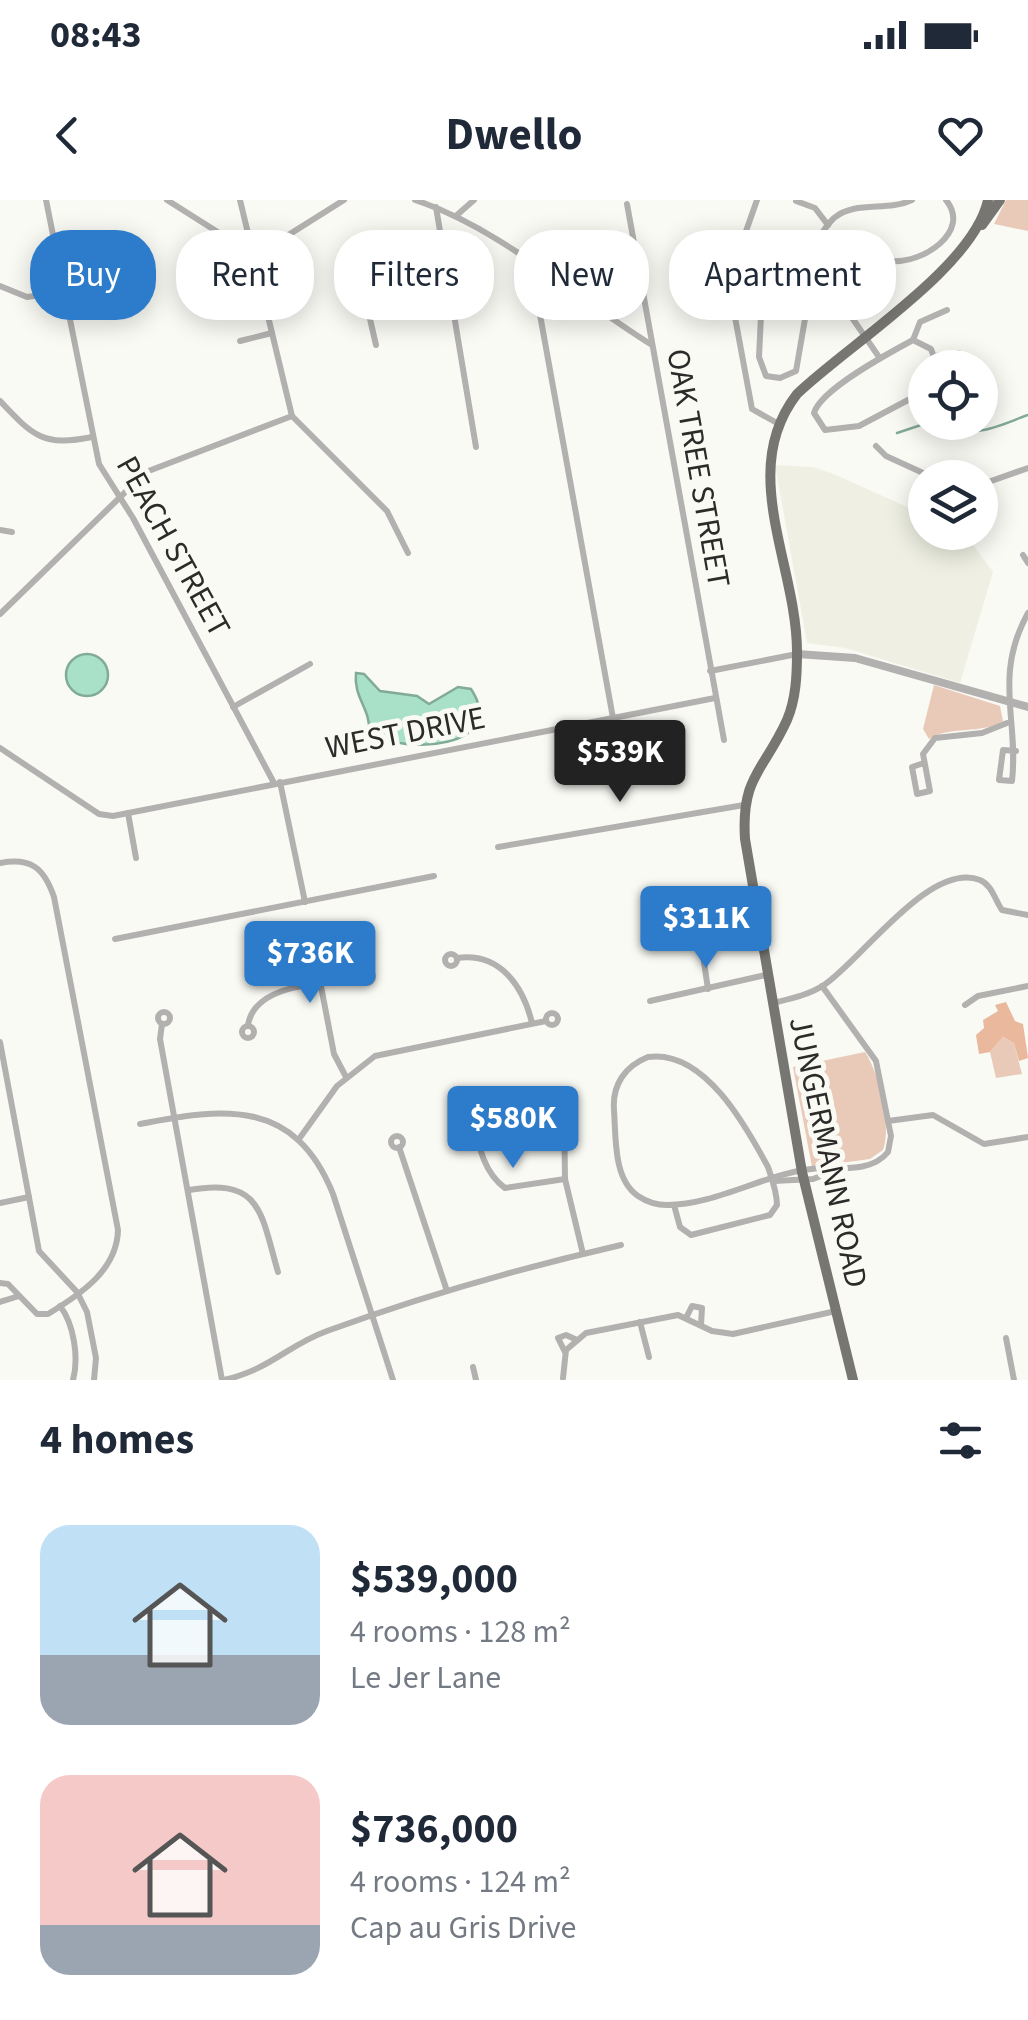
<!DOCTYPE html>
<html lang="en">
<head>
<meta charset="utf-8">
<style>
	:root { --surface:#fff; --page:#f2f2f3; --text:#1f2937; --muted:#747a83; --accent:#2d7ccb }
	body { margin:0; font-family:"Source Sans 3",sans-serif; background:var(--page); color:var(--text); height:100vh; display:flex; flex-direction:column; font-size:38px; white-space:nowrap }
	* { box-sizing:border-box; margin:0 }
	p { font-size:32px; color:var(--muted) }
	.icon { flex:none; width:55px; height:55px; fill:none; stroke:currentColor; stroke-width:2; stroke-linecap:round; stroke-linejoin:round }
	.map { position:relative; height:1180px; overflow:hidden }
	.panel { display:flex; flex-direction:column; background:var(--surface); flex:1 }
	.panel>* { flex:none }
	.hud { position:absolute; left:30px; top:30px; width:970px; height:90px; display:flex; gap:20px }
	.tools { position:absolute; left:908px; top:150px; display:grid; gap:20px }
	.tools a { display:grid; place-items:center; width:90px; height:90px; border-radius:50%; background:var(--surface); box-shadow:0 5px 25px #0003; font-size:50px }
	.price { position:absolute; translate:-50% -85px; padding:0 22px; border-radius:10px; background:var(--accent); color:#fff; font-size:32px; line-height:65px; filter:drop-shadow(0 2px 5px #0008) }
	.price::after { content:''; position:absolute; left:50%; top:60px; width:30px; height:22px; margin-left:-15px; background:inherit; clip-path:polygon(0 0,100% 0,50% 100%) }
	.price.active { background:#222; color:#fff }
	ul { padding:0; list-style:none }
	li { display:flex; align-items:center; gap:30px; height:250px; padding:0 40px }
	li span { display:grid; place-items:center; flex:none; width:280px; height:200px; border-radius:30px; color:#555 }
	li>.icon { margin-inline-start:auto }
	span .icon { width:120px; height:120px; fill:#fffc; stroke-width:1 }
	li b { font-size:42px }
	h2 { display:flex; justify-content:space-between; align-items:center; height:120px; padding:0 40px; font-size:42px }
	.pill { padding:0 35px; border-radius:40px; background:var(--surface); box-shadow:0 5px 25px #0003; font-size:35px; line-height:90px }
	.pill.active { background:var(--accent); color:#fff }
	.status { display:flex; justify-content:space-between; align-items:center; height:70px; padding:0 50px; background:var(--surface); direction:ltr }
	.status svg { height:28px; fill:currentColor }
	header { display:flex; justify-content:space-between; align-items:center; height:130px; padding:0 40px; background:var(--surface); font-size:45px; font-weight:700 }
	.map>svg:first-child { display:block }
	.built { fill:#eff0e3 }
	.green { fill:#e9cab9 }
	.forest { fill:#e9b89d }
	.water { fill:#a8e1c7; stroke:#82aa98; stroke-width:2.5 }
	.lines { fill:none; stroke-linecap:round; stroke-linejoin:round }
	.stream { stroke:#82aa98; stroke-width:2.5 }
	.minor { stroke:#b3b1b0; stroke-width:6 }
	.tertiary { stroke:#b3b1b0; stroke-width:8 }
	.primary { stroke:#787672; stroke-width:10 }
	.labels { text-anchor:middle; stroke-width:10; stroke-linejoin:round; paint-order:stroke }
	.street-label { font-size:32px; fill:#2b2b2a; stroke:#fafaf5 }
</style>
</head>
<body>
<div class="status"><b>08:43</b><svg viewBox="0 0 49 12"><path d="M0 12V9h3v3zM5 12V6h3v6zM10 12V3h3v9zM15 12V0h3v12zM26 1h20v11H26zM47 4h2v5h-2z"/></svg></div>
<header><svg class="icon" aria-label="back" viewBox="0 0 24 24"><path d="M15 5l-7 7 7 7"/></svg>Dwello<svg class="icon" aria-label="heart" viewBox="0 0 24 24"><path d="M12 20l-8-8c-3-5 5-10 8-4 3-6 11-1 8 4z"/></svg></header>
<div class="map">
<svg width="1028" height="1180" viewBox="0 0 1028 1180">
	<rect width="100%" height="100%" fill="#fafaf5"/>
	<polygon class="built" points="775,265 813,267 836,275 925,315 925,332 960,333 970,341 993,372 960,483 845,448 807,443"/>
	<g class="green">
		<polygon points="1006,0 1028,0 1028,31 994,24"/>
		<path d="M 934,485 L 1000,506 L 1003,521 C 980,535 952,525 929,539 L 923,529 Z"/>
		<polygon points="1003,837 1014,843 1022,874 996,878 990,852"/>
		<path d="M 865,852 C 879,873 892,926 883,950 L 870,959 L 812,967 L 793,867 Z"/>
	</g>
	<polygon class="forest" points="1006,802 1015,821 1023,824 1028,858 1019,861 1014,843 1003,837 990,852 979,854 976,835 984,828 983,820 998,811 995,805"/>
	<g class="water">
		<circle cx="87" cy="475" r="21"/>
		<path d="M 356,473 L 364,474 L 380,491 L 417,496 L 429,504 L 458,487 L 471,489 C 510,548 402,557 369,531 C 371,510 353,497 356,473 Z"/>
	</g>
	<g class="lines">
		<g class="stream">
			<path d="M 943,222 C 973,241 997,226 1028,215"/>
			<polyline points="897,233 930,222"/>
		</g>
		<g class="minor">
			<polyline points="46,0 99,264 133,318 274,583"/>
			<polyline points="167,0 254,55"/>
			<polyline points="240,0 292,216 387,311 408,353"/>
			<path d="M 415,0 C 502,29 574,97 652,145"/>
			<polyline points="757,0 739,51 732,101 752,209 777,223"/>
			<polyline points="796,1 815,8 828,25"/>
			<polyline points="627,4 724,540"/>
			<polyline points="436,7 476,247"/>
			<polyline points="457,15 474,0"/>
			<polyline points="255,56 344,0"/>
			<polyline points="531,65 613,518"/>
			<polyline points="0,86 27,97 63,92"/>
			<path d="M 846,109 C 855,91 845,74 860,58 C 873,54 878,60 891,61 C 922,64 972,32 946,0"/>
			<polyline points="913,140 920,122 947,110"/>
			<polyline points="240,141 272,133"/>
			<polyline points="376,145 370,119 386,97 447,85"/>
			<polyline points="936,156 959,153 977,168"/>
			<path d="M 879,157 L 846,109 L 825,102 L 805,119 L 796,171 L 780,178 L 766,176 L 759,157 L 762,95 L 753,62 L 767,47 L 791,53 L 810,51 C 818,41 824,27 834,18 C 856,0 887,12 912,0"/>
			<polyline points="980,172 982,174"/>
			<path d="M 925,191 L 859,226 L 825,230 L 814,213 C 821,189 889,153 913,140 L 931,149 L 938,168"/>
			<path d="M 0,201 C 33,236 43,247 92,237"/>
			<polyline points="876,246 886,256 934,278"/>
			<polyline points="980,285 1028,268"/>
			<polyline points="0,330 12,332"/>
			<polyline points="1023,355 1028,363"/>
			<polyline points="0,414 146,272 292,216"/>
			<polyline points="710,471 797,454"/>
			<polyline points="233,507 310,464"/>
			<polyline points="0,548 99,614 113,616 715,498"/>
			<path d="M 1016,551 L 1003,550 L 999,580 L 1012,581 C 1019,520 993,476 1028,413"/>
			<polyline points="924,563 912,567 917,594 930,591 923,554 935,538 982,533 1007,523"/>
			<polyline points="280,582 305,702"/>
			<polyline points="128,613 136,658"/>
			<polyline points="498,647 744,605"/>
			<path d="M 0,663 C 31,657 44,668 54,697 L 118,1030 C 117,1070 81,1094 48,1114 L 37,1114 L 8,1084 L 0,1083"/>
			<polyline points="694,696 708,789"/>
			<polyline points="115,739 434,676"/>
			<circle cx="451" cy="760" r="6"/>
			<polyline points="315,755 334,854 346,877"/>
			<path d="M 457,758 C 500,752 523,786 532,823"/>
			<circle cx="367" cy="777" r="6"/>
			<polyline points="650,801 766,775"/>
			<path d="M 773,803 C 789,799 809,795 824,785 C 860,762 930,660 980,680 C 992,685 995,700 1002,710 L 1028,715"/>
			<polyline points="965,805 978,796 1028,786"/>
			<circle cx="164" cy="818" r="6"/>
			<circle cx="552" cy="819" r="6"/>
			<polyline points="162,824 160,839 222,1180"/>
			<path d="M 248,825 C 255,782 326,784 361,778"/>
			<circle cx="248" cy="832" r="6"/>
			<polyline points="0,842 39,1051 77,1092 87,1112 96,1158 94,1180"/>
			<circle cx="563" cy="900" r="6"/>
			<polyline points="564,906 565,979 583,1054"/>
			<polyline points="888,921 933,915 984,944 1028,937"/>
			<path d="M 140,924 C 225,907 295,899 333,994 L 393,1180"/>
			<path d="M 479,924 L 485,918 L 479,912 L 473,917 L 479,924 C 475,946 487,975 505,988 L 565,979"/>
			<circle cx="397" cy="942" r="6"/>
			<polyline points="299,939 337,886 375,856 546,821"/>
			<polyline points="399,947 447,1091"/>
			<polyline points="774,981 813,979 834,971"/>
			<path d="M 189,990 C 262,977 261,1014 278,1072"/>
			<polyline points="0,1003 29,997"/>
			<path d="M 674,1005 L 680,1027 L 691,1035 L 770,1015 L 777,1005 C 777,992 772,979 768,967 C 746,926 704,849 648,857 C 625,866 612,885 614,910 C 616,937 613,979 638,996 C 647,1002 656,1005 667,1005 C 720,1005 771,969 824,968 C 845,968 873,971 888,952 L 891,936 L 876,861 L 822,786"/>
			<polyline points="0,1102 19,1096"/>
			<path d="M 60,1106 C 74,1124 79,1158 73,1180"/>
			<polyline points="687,1116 692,1106 702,1108 701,1125"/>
			<polyline points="640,1122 649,1157"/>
			<polyline points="1006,1138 1014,1180"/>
			<polyline points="565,1152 558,1138 566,1135 575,1139"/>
			<polyline points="473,1167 476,1180"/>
			<polyline points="563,1178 566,1150 586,1133 678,1115 712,1131 733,1134 836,1111"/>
			<path d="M 224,1180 C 271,1169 288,1145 327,1131 C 423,1096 521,1068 621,1045"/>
		</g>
		<polyline class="tertiary" points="797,454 855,458 1028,507"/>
		<g class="primary">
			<polyline points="982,25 1000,0"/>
			<path d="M 853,1180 L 802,972 L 745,639 C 741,576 764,571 787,520 C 796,499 797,475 797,452 C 797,365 737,271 797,194 C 848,145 974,67 988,0"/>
		</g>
	</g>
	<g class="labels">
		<g class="street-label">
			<text transform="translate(699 268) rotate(80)" y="11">OAK TREE STREET</text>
			<text transform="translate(174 346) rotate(61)" y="11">PEACH STREET</text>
			<text transform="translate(405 532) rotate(-11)" y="11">WEST DRIVE</text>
			<text transform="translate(829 952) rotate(78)" y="11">JUNGERMANN ROAD</text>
		</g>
	</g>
</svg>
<div class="tools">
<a><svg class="icon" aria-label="locate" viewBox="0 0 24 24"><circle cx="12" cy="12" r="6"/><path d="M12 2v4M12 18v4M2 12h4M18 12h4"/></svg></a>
<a><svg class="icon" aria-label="layers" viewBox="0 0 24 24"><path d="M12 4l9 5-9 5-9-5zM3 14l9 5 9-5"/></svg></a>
</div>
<b class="price active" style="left:620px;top:605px">$539K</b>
<b class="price" style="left:706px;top:771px">$311K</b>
<b class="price" style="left:310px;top:806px">$736K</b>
<b class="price" style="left:513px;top:971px">$580K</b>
<div class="hud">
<a class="pill active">Buy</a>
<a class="pill">Rent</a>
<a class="pill">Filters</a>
<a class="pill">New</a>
<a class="pill">Apartment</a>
</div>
</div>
<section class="panel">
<h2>4 homes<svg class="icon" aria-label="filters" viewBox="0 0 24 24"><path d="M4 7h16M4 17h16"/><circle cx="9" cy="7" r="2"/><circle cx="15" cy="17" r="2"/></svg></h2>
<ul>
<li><span style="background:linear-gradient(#bfe0f5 65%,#9aa5b1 0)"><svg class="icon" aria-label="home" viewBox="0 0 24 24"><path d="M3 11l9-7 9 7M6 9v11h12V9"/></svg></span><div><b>$539,000</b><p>4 rooms · 128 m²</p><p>Le Jer Lane</p></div></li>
<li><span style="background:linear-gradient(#f6c9c9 75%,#9aa5b1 0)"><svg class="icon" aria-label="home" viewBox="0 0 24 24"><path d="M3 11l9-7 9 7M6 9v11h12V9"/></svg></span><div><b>$736,000</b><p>4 rooms · 124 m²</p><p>Cap au Gris Drive</p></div></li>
</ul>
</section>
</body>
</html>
